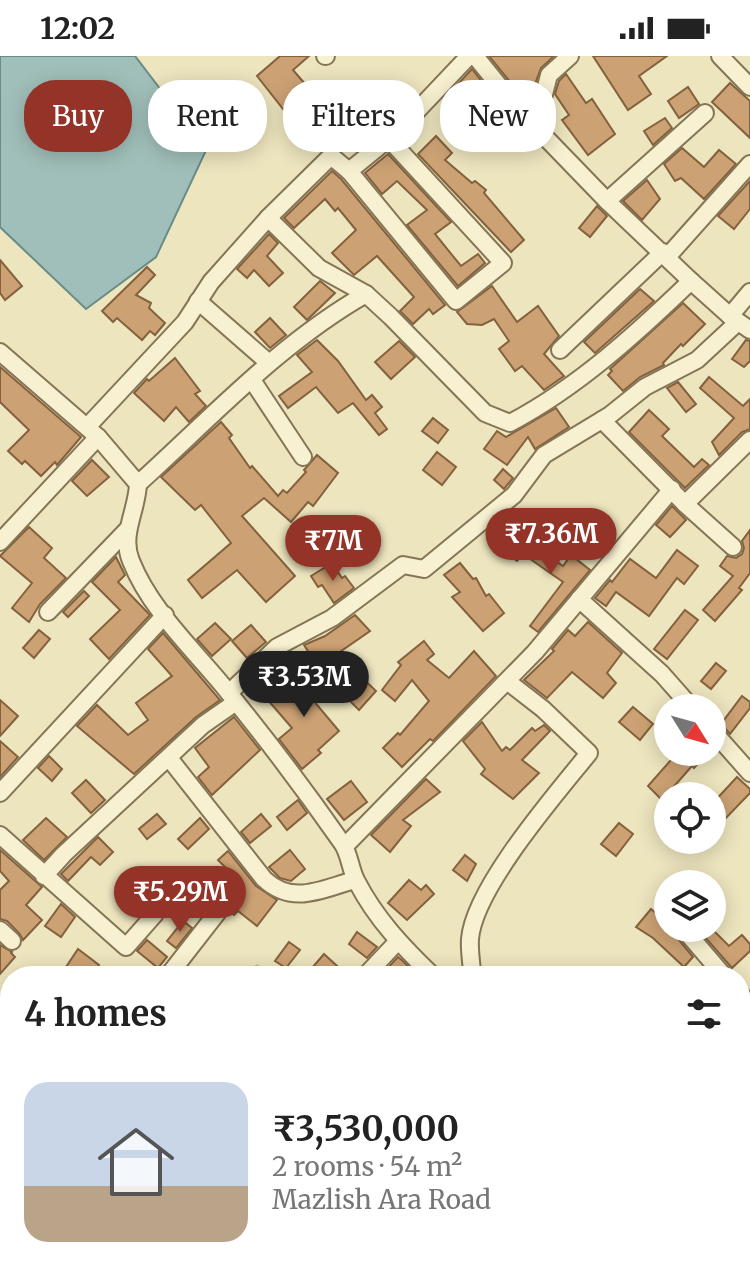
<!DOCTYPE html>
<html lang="en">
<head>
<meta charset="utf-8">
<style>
	:root { --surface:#fff; --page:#f6f6f6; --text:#222; --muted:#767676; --accent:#943327 }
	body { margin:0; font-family:Merriweather,serif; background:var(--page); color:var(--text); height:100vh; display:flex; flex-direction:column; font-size:30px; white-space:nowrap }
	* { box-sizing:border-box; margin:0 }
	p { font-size:26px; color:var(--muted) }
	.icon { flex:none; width:44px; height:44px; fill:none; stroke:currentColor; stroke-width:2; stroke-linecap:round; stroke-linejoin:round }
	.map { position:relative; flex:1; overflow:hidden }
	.drawer { position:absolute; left:0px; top:910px; width:750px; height:312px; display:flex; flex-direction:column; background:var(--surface); border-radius:32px 32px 0 0; box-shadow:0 4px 20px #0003 }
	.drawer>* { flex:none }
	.hud { position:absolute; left:24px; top:24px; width:702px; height:72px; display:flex; gap:16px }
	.needle { width:52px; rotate:127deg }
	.controls { position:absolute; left:654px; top:638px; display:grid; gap:16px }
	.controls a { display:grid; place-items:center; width:72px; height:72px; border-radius:50%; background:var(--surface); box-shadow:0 4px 20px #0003; font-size:40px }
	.price { position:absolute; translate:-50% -68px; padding:0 18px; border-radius:28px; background:var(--accent); color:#fff; font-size:26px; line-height:52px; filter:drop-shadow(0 2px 4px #0008) }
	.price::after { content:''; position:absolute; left:50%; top:48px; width:24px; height:18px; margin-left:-12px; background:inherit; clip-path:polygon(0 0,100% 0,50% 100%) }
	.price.selected { background:#222; color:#fff }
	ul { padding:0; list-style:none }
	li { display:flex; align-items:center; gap:24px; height:200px; padding:0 24px }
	li span { display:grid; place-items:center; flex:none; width:224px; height:160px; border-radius:24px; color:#555 }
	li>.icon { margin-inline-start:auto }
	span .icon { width:96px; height:96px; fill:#fffc; stroke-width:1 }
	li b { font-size:34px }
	h2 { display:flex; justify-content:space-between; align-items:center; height:96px; padding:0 24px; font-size:34px }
	.chip { padding:0 28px; border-radius:32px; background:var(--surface); box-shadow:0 4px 20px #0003; font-size:28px; line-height:72px }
	.chip.selected { background:var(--accent); color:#fff }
	.status { display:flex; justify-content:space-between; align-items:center; height:56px; padding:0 40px; background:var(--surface); direction:ltr }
	.status svg { height:22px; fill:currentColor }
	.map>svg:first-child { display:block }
	.green { fill:#becb92 }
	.water { fill:#a1bfba; stroke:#698c87; stroke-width:2 }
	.building { fill:#cca274; stroke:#84613d; stroke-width:2 }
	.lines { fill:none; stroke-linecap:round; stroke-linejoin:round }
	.minor-casing { stroke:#857557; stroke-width:20 }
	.minor { stroke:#f8f1d1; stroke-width:16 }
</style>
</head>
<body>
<div class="status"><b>12:02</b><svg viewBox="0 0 49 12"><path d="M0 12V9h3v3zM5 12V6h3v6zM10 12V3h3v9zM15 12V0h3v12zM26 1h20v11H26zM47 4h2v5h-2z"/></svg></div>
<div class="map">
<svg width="750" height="1222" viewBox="0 0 750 1222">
	<rect width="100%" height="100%" fill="#ede5be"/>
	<polygon class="green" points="257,908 276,920 239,920"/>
	<polygon class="water" points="0,0 135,0 171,47 209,88 156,201 86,253 0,171"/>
	<g class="building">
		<polygon points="280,0 309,0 293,14 312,36 287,58 257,20"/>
		<polygon points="489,0 554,0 541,12 535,28 520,38"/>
		<polygon points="593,0 667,0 639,20 651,38 628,54"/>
		<polygon points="472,13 486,31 463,46 454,32"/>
		<polygon points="566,18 586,47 592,43 615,78 588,99 562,64 569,59 555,38 559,25"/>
		<polygon points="730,27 750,45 750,82 712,46"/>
		<polygon points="688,31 699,48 679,62 668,45"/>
		<polygon points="665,62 672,72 653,89 644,75"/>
		<polygon points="436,80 452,97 445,104 472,127 475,125 486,134 484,137 524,184 511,196 418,98"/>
		<polygon points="682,92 704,111 719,94 736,108 704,143 681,122 675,125 664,108"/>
		<polygon points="388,98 451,166 435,178 461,210 478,198 485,207 458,230 407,169 427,154 397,125 382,138 365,117"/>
		<polygon points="332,115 341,123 445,249 433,258 429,253 413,268 400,255 414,241 377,200 354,219 332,197 356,174 338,152 335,155 325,143 294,172 284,162"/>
		<polygon points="647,124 660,143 642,164 623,145"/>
		<polygon points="750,125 750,153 734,173 718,160"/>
		<polygon points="597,150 607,160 590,181 579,172"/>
		<polygon points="269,178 278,187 267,200 283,217 269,230 254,214 247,222 237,213"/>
		<polygon points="0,204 22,230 5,244 0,237"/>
		<polygon points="147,211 155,219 136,239 151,247 149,252 165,267 155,279 150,275 142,284 117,262 113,266 102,255"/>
		<polygon points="320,225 335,237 307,264 294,251"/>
		<polygon points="492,230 517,266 538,250 559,280 544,298 564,320 544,334 522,310 515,315 499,293 509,285 494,263 482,269 467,268 457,256"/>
		<polygon points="640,233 654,245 595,297 584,286"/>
		<polygon points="683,247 705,268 683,290 681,288 663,307 664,309 640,321 623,335 608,319 612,315 610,313"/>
		<polygon points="270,262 286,279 270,292 255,276"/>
		<polygon points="317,284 338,305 366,344 372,339 382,351 375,357 387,373 379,379 353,347 338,357 316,331 288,352 279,340 312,316 297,299"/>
		<polygon points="746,284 750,285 750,305 744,311 732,303"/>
		<polygon points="399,285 415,301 391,323 375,306"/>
		<polygon points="175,302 200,335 195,338 206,350 189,366 176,351 164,365 134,337 147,323 149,325"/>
		<polygon points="0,311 81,381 57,409 55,406 41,420 25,405 22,408 8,395 29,374 0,346"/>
		<polygon points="709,321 743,350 750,343 750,373 742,376 719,399 712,386 734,362 700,332"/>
		<polygon points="678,326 696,348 686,356 667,332"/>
		<polygon points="556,352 569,371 535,393 528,381 507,409 484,393 497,375 506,381"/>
		<polygon points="649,354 669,373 662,380 694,411 702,403 709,409 685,432 629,376"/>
		<polygon points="433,362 448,374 438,387 422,375"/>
		<polygon points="221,366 232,379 229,382 250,412 252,410 278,440 283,434 287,437 306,416 304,414 317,399 338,417 313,450 308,446 291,466 264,442 242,460 295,520 266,546 237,514 202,542 188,524 231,487 201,449 195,454 161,421"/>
		<polygon points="437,396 456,411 442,429 423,414"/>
		<polygon points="92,404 109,421 87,440 72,425"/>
		<polygon points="503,413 513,422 504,433 494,424"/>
		<polygon points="672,450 686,464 670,481 656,469"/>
		<polygon points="29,471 52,492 44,502 66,522 40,548 29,566 12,552 32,527 0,500"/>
		<polygon points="750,474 750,517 739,532 742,534 715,565 703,554 733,520 720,510 727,500 736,502 742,498 744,492 742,485"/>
		<polygon points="520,479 563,510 571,499 590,514 538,576 530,570 563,526 523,498 517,505 506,497"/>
		<polygon points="677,494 698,510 684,528 677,522 649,560 616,536 606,550 595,542 610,524 612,526 630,503 656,522"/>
		<polygon points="116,501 125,519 118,526 150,559 109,603 90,583 120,554 92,526"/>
		<polygon points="332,507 342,522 345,520 354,532 334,547 322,529 318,531 311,520"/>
		<polygon points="460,507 473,523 476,522 486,540 489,538 504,557 483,575 452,541 460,536 444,519"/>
		<polygon points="84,535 89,540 68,561 63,556"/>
		<polygon points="685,554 698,564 667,603 654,593"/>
		<polygon points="355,559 370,575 318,611 304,589 325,580"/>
		<polygon points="588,566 622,597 607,617 616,627 603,642 572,616 547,642 524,624 554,595 552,593 568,574 575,580"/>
		<polygon points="215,567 231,583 212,600 197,583"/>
		<polygon points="251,569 266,586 247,602 232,585"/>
		<polygon points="39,574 50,583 34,602 23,592"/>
		<polygon points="163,577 220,644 196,661 134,718 77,670 97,649 128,679 148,664 136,647 172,620 148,593"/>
		<polygon points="424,585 434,598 427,604 449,622 474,595 496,620 433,685 430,683 402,711 383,692 398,677 400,679 429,645 412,624 395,645 382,634 401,609 398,606"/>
		<polygon points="716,607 726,615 711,633 701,625"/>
		<polygon points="311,613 326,633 312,643 339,675 318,694 321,697 302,713 279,683 292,672 267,643 281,631 284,634"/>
		<polygon points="353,613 376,635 359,654 336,631"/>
		<polygon points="742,640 750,646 750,652 730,678 721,668"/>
		<polygon points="0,644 18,660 0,680"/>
		<polygon points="633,651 653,668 640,684 619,666"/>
		<polygon points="234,661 260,694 212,739 198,721 209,711 195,692"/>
		<polygon points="482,666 502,695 506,691 510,694 532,672 535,675 544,669 550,675 522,704 539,717 513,743 481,718 485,713 463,685"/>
		<polygon points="0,685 18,701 0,721"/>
		<polygon points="678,696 709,696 694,712 692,710 662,744 648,730"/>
		<polygon points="49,700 62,713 52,725 38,712"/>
		<polygon points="737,721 750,733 750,737 725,763 720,759 712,767 712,748"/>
		<polygon points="426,723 440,736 403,764 411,770 390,796 371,779"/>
		<polygon points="86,724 105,744 91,757 72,737"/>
		<polygon points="351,725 367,746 344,764 327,743"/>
		<polygon points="298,744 307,757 287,774 277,761"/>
		<polygon points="157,758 166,768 147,783 139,773"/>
		<polygon points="261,758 271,770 250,787 241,776"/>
		<polygon points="46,762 67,781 44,804 23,784"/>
		<polygon points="200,762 209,773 188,793 178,783"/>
		<polygon points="619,767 633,778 616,800 601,788"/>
		<polygon points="98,781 113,796 100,809 91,801 68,825 61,818"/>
		<polygon points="0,794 42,831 26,849 42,864 23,884 19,877 7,865 0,863 0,834 9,825 0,815"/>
		<polygon points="290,794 305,813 291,825 280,822 269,811"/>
		<polygon points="228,795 256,830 277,844 257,870 238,855 234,859 217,844 236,822 218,804"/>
		<polygon points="465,799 476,808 467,825 453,814"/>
		<polygon points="409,824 421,834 426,829 434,838 407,864 388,847"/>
		<polygon points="61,848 75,861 61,881 45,870"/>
		<polygon points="651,853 668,868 668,872 677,876 679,884 693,901 684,911 653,882 636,871"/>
		<polygon points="183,865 192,872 176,892 167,885"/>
		<polygon points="697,872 711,872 729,890 742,879 750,888 750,895 732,912"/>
		<polygon points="357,876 377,891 367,902 349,888"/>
		<polygon points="147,884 167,901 158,912 137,895"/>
		<polygon points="289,886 300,894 286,912 275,905"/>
		<polygon points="0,889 12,896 11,897 15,901 0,918"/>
		<polygon points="78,893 99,909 90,920 60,920"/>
		<polygon points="324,898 348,920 321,920 312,912"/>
		<polygon points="398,901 404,906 417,920 380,920"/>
	</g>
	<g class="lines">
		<g class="minor-casing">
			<g id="minor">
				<polyline points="325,0 326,0"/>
				<polyline points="475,0 518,53 607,145 691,225 730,260 750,274"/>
				<polyline points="720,0 750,31"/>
				<polyline points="525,61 542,46 549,19 570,0"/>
				<polyline points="349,115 456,245 503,207 389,83"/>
				<polyline points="607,145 705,57"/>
				<path d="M 268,162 L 319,212 L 366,238 L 391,261 L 485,357 L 510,367 C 578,331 636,278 691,225"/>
				<polyline points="668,200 750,108"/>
				<polyline points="198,245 269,307"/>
				<polyline points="730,260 750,236"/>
				<polyline points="560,294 663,196"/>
				<path d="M 0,296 L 98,381 L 138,428 C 137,455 120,479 131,505 C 150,553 192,592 224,631 C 265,681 305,734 342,787 C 350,798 350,814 357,826 C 376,863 404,892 433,920"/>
				<polyline points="252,324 303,401"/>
				<polyline points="602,364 685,448 750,384"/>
				<polyline points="87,371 185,266 211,226 268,162 331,100 349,115 398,75 469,0"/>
				<path d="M 138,428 C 211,362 280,287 366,238"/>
				<polyline points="685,448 733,491"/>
				<polyline points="0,486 98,381"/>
				<polyline points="579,543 662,618 692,652"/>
				<polyline points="48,556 128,473"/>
				<polyline points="229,637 277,591 332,562 403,509 424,513 514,439 544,399 610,359 645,331 697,304 738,266"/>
				<polyline points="712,674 750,717"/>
				<path d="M 169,702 L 264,823 C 293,850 321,833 355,824"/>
				<polyline points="0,737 165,559"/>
				<polyline points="0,779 126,891 155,858"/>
				<polyline points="345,790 535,596 672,433"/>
				<polyline points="44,820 64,798 203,669 236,646"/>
				<polyline points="0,874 12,885"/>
				<polyline points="688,878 724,920"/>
				<polyline points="168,920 217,857"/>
				<polyline points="365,920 398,885"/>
				<path d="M 472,920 C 472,908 469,895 470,883 C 474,832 556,738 589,697 L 543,653 L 507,625"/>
				<polyline points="740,938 750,949"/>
				<polyline points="740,1025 750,1016"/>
				<polyline points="740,1048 750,1057"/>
				<polyline points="0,1079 10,1083"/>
				<polyline points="0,1211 10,1206"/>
				<polyline points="96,1212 110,1222"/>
				<polyline points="267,1212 279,1222"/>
				<polyline points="531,1222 536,1212"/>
			</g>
		</g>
		<use href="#minor" class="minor"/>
	</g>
</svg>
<div class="controls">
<a><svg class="needle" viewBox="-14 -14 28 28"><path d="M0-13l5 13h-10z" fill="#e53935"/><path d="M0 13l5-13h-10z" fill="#767676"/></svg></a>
<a><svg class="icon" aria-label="locate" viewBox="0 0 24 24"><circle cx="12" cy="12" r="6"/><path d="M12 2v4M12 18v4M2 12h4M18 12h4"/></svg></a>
<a><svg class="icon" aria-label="layers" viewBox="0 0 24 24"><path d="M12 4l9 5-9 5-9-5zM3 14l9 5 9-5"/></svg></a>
</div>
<b class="price" style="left:551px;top:520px">₹7.36M</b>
<b class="price" style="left:333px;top:527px">₹7M</b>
<b class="price selected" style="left:304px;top:663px">₹3.53M</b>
<b class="price" style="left:180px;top:878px">₹5.29M</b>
<div class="hud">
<a class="chip selected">Buy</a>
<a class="chip">Rent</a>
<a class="chip">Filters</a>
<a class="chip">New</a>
</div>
<section class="drawer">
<h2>4 homes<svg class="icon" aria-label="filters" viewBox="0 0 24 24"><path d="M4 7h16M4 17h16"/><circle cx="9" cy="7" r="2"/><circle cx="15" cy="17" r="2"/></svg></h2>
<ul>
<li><span style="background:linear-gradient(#c9d6e8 65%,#b9a48a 0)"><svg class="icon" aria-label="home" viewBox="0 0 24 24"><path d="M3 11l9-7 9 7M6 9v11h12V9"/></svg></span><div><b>₹3,530,000</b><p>2 rooms · 54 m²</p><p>Mazlish Ara Road</p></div></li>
</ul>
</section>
</div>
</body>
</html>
